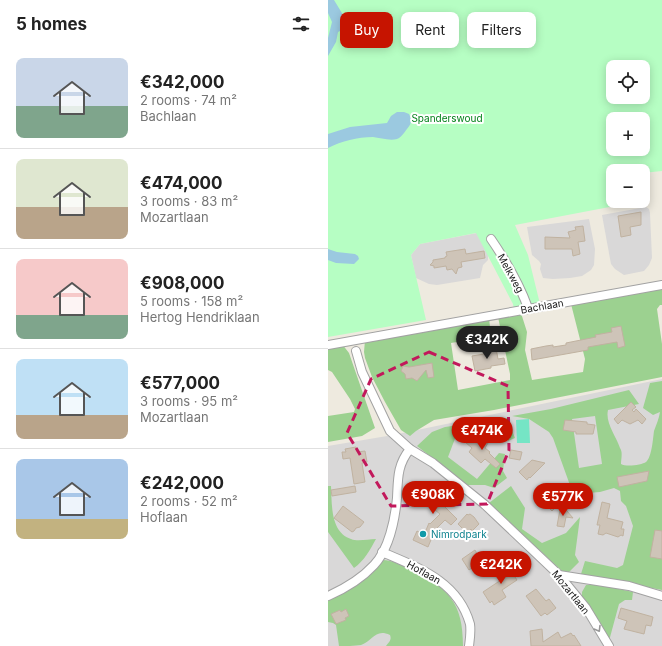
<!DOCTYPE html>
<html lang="en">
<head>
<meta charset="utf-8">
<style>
	:root { --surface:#fff; --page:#f6f6f6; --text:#222; --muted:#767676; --line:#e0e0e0; --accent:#c61400 }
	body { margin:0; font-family:Inter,sans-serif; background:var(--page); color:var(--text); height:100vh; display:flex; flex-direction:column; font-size:15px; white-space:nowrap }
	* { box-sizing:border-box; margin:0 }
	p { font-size:13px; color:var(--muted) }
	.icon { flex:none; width:22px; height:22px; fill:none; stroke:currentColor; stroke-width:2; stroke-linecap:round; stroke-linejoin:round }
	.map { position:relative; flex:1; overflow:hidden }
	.details { display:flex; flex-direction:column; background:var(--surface); width:328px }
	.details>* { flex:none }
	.hud { position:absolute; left:12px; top:12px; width:262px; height:36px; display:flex; gap:8px }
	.fabs { position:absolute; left:278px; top:60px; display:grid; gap:8px }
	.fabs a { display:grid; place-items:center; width:44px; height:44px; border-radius:8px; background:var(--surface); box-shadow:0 2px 10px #0003; font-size:20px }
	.price { position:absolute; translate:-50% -34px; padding:0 9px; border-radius:14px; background:var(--accent); color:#fff; font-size:13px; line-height:26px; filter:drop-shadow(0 1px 2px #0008) }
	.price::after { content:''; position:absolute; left:50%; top:24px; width:12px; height:9px; margin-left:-6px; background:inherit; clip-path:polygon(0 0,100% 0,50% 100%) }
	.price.selected { background:#222; color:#fff }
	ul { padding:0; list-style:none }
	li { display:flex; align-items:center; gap:12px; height:100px; padding:0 16px }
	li+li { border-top:1px solid var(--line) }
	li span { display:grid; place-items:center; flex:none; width:112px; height:80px; border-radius:8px; color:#555 }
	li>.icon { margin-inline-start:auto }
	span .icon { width:48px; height:48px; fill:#fffc; stroke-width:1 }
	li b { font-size:17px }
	h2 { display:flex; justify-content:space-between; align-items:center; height:48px; padding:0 16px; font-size:17px }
	.chip { padding:0 14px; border-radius:8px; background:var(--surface); box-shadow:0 2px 10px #0003; font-size:14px; line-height:36px }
	.chip.selected { background:var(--accent); color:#fff }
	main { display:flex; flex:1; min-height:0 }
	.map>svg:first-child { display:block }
	.residential { fill:#d9d8d8 }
	.forest { fill:#9cd190; fill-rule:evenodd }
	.park { fill:#b6fec3; fill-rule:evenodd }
	.pitch { fill:#75e5c5 }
	.water { fill:#9bc9e0 }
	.building { fill:#cec4b8; stroke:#c0b2a0 }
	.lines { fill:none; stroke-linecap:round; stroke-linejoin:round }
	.minor-casing { stroke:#a2a2a2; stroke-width:10 }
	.minor { stroke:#fff; stroke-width:8 }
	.oneway { stroke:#989898 }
	.marked { fill:none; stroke:#c2185b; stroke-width:3; stroke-dasharray:8 5; stroke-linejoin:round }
	.culture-dot { fill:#0f9aa8; stroke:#fff; stroke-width:1.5 }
	.labels { text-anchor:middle; stroke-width:4; stroke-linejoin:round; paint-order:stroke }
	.park-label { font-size:10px; fill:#028019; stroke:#fff }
	.street-label { font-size:10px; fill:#1b1b1b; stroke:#fff }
	.culture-label { font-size:10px; fill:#0d838f; stroke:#fff; text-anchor:start }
</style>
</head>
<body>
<main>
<section class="details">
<h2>5 homes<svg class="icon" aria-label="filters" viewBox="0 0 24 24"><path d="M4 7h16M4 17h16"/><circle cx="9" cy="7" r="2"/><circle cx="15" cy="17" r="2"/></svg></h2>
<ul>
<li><span style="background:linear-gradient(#c9d6e8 60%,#7fa58c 0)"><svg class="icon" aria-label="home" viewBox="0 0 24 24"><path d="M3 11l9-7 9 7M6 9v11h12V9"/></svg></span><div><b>€342,000</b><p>2 rooms · 74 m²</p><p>Bachlaan</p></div></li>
<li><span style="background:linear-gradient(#dfe7d0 60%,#b9a48a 0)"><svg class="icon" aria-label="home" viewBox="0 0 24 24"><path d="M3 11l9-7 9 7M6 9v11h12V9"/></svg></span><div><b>€474,000</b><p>3 rooms · 83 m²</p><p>Mozartlaan</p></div></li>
<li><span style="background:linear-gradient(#f6c9c9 70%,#7fa58c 0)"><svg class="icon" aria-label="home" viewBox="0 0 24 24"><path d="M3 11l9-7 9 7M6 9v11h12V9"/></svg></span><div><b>€908,000</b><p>5 rooms · 158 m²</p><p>Hertog Hendriklaan</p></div></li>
<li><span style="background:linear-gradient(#bfe0f5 70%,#b9a48a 0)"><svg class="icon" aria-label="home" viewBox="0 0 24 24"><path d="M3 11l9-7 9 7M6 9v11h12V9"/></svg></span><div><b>€577,000</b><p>3 rooms · 95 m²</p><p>Mozartlaan</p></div></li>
<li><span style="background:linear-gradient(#a9c7e8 75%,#c2b280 0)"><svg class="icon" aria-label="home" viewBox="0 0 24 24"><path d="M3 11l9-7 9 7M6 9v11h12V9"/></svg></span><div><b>€242,000</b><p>2 rooms · 52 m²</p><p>Hoflaan</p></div></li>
</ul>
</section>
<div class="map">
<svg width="334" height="646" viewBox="0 0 334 646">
	<rect width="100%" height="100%" fill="#eeeadf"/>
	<g class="residential">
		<polygon points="318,207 321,209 322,213 324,258 321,265 316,271 296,275 287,269 283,264 274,215"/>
		<polygon points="261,219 267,249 266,265 263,270 254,276 242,278 225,279 215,278 212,269 213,264 211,261 204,255 199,227"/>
		<polygon points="149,233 160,253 160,260 155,265 152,278 109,285 101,284 88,278 83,255 92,244"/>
		<polygon points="334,379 334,646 0,646 0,446 65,435"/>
	</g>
	<g class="forest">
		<polygon points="334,288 334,305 332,305 329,309 334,344 334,377 166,410 106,420 88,431 82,436 73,430 57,402 44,377 37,358 36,352 37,340 161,318 163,336 123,343 130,390 182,380 182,374 170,317 193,313 199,332 197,350 204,380 255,372 257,359 243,304"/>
		<polygon points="14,344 21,353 47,428 34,436 0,442 0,416 26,412 27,409 22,399 4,372 0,370 0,347"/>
		<path d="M 334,381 L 334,590 L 253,574 L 257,561 L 289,568 L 295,565 L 305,526 L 298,506 L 293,501 L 292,491 L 286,488 L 272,492 L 248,494 L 243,488 L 225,438 L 221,432 L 201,419 L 184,416 L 223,409 L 301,390 L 311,404 L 280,410 C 277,423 288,436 292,448 C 295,452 293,459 293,464 C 298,467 314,465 318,462 C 324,457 325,438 326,431 C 328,425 331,419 332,412 L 325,415 L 315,408 L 322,383 ZM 267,416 L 274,464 L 251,468 L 244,419 Z"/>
		<polygon points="179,418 187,438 180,441 177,424 166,424 166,431 128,436 120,457 149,479 171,453 177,454 175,471 179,478 166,488 157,485 139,485 89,446 104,432 117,427"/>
		<path d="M 0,486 L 3,486 C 4,504 2,532 23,539 C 30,542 40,539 48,539 C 42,550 36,561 26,568 L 0,532 Z"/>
		<polygon points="183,486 197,508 194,529 214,543 238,533 252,517 247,555 251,562 241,572 234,571 161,503"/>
		<path d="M 54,560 C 65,560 74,566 83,570 C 121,588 135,603 135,646 L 58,646 C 61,642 64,640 62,635 C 47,628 45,641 33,645 C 27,646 17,646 11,646 L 8,625 L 5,623 L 0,622 L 0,597 Z"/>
		<polygon points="258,585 271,585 305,592 304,600 297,600 291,604 281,641 254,597 254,592"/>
	</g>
	<path class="park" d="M 0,0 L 334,0 L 334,171 L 315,173 L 315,171 L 285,171 L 285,201 L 313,201 L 187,225 L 200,255 L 212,304 L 186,309 L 185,304 L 148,233 L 92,244 L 83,255 L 98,320 L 0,337 ZM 285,67 L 315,67 L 315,97 L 285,97 ZM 285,119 L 315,119 L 315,149 L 285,149 Z"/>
	<polygon class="pitch" points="201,419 202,443 189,443 188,420"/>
	<g class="water">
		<polygon points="0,0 6,0 23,28 25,38 22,43 18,42 12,31 10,32 8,42 0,56 0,38 4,22 0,13"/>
		<path d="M 69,112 L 76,112 L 81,114 C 86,123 81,126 76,133 C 74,135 72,138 69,139 C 62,141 52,138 45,137 C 29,137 14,141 0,148 L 0,134 L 22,127 L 59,123 L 63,116 Z"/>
		<polygon points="0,249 9,252 27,254 30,256 31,259 26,264 8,263 0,260"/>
	</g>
	<g class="building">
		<polygon points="313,212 313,225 302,227 303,235 293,237 290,216"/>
		<polygon points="255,226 257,241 250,242 252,254 245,256 244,249 217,249 217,237 242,238 240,232 248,230 247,227"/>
		<polygon points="137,249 138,254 156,251 157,258 133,262 134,267 130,268 128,274 124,269 119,270 118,266 106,268 106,266 102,265 105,262 105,260 117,258 117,257 119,256 118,252"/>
		<polygon points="293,326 297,346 290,348 289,342 260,347 260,350 204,360 203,349 218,346 225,345 225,347 238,345 238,343 268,337 267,335 284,332 283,328"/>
		<polygon points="168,348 170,359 176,358 177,364 163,366 163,368 147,371 144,356 156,354 156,350"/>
		<polygon points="104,363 106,377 100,378 98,370 89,381 84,378 78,379 77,374 73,371 75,366 81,367"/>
		<polygon points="303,402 308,407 304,410 306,412 308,409 318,419 314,424 310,420 302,424 294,420 290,424 286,419"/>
		<polygon points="237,420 259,422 259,424 267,425 265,434 248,434 248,432 235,430"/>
		<polygon points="166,433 157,448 162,452 161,453 172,464 168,468 157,459 153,463 141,452 144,448 137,442 142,436 149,443 151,441 153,442"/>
		<polygon points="28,447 29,452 37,451 39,462 34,463 37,482 26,484 22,458 15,459 14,452 18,452 17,449"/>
		<polygon points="183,450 194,452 192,460 181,458"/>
		<polygon points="204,460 217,463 202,478 201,477 199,480 191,472"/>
		<polygon points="321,471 319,481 291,487 289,477"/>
		<polygon points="98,485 106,486 108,492 110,492 110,500 129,519 123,525 117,520 107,530 100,547 85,540 89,531 96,535 101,523 102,524 112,514 102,506 102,502 95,503 94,496 92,496 92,487"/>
		<polygon points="27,486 28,492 4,496 3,490"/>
		<polygon points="227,498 232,503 224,511 219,506"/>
		<polygon points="274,502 282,504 279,518 295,522 293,529 296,529 295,536 293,535 290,537 278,533 275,535 270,534 272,525 269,525"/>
		<polygon points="233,504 245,518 238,517 236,527 229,526"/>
		<polygon points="15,506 36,522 32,527 28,528 26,531 24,532 6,518"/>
		<polygon points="139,514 140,515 142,514 146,517 151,524 144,531 143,529 139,533 130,524"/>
		<polygon points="327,530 334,531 334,559 322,557"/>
		<polygon points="147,550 153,561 141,570 134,559"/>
		<polygon points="183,565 189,575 187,577 189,580 174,590 178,597 166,605 164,601 162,603 155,592 173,580 168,574"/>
		<polygon points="208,589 218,601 221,599 228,608 219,615 217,613 213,616 198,596"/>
		<polygon points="293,608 325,617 323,626 318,625 316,634 296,629 299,621 290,618"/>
		<polygon points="18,609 21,616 17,618 18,620 8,624 3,614 12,610 13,612"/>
		<polygon points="214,629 215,642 230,632 233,638 243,633 245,636 246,635 253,646 203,646 202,631"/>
	</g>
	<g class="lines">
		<g class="minor-casing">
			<g id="minor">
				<path d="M 163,239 C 178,261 191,283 200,308"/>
				<polyline points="0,345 334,285"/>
				<polyline points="28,351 34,372 62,431 82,449 105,463 156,504 231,575 258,608 281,646"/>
				<path d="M 54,552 C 91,568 130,581 142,624 C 143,631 142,639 141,646"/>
				<polyline points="231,575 301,586 334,596"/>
				<path d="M 0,596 C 16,589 34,578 46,565 C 61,549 67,519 69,498 C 70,479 69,465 82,449"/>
			</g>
		</g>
		<use href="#minor" class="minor"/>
	</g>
	<defs><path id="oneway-chevron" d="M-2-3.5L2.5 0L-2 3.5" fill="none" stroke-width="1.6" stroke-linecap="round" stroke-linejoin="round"/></defs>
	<use class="oneway" href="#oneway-chevron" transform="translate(270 629) rotate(59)"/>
	<path class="marked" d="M 101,352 L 180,386 L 181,450 L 159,504 L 63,506 L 19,433 L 43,379 Z"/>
	<circle class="culture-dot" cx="95" cy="534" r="4"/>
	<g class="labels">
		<g class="park-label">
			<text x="119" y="122">Spanderswoud</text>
		</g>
		<g class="street-label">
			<text transform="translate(183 273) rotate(61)" y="4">Melkweg</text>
			<text transform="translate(214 306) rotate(-10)" y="4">Bachlaan</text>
			<text transform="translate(96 572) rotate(29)" y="4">Hoflaan</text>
			<text transform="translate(243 592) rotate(51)" y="4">Mozartlaan</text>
		</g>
		<g class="culture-label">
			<text x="103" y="538">Nimrodpark</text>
		</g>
	</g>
</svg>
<div class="fabs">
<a><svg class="icon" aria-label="locate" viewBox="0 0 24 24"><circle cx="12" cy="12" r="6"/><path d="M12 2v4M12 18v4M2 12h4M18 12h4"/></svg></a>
<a>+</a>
<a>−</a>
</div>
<b class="price selected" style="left:159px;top:360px">€342K</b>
<b class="price" style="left:154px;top:451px">€474K</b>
<b class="price" style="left:105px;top:515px">€908K</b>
<b class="price" style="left:235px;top:517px">€577K</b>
<b class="price" style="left:173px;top:585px">€242K</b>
<div class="hud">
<a class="chip selected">Buy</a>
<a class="chip">Rent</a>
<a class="chip">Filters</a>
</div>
</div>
</main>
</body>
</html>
